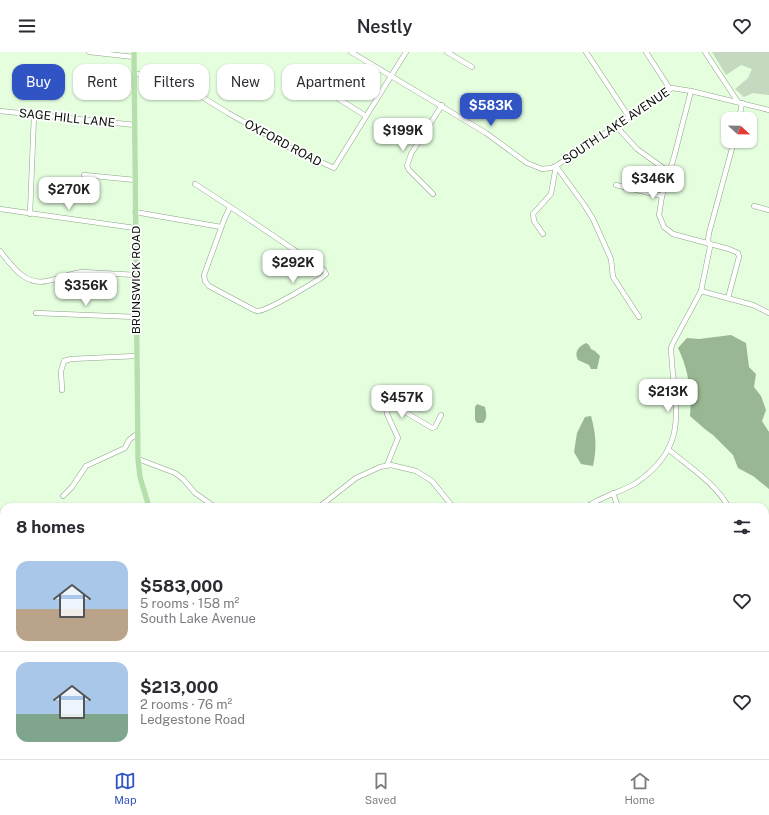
<!DOCTYPE html>
<html lang="en">
<head>
<meta charset="utf-8">
<style>
	:root { --surface:#fff; --page:#f7f7f7; --text:#2b2b33; --muted:#7c7c81; --line:#e1e1e2; --accent:#3154c5 }
	body { margin:0; font-family:"Public Sans",sans-serif; background:var(--page); color:var(--text); height:100vh; display:flex; flex-direction:column; font-size:15px; white-space:nowrap }
	* { box-sizing:border-box; margin:0 }
	p { font-size:13px; color:var(--muted) }
	.icon { flex:none; width:22px; height:22px; fill:none; stroke:currentColor; stroke-width:2; stroke-linecap:round; stroke-linejoin:round }
	.map { position:relative; flex:1; overflow:hidden }
	.side { position:absolute; left:0px; top:451px; width:769px; height:256px; display:flex; flex-direction:column; background:var(--surface); border-radius:12px 12px 0 0; box-shadow:0 1px 3px #0004 }
	.side>* { flex:none }
	.hud { position:absolute; left:12px; top:12px; width:400px; height:36px; display:flex; gap:8px }
	.needle { width:26px; rotate:112deg }
	.fabs { position:absolute; left:721px; top:60px; display:grid; gap:8px }
	.fabs a { display:grid; place-items:center; width:36px; height:36px; border-radius:8px; background:var(--surface); box-shadow:0 1px 3px #0004; font-size:20px }
	.price { position:absolute; translate:-50% -34px; padding:0 9px; border-radius:8px; background:#fff; color:#222; font-size:13px; line-height:26px; filter:drop-shadow(0 1px 2px #0008) }
	.price::after { content:''; position:absolute; left:50%; top:24px; width:12px; height:9px; margin-left:-6px; background:inherit; clip-path:polygon(0 0,100% 0,50% 100%) }
	.price.selected { background:var(--accent); color:#fff }
	ul { padding:0; list-style:none }
	li { display:flex; align-items:center; gap:12px; height:100px; padding:0 16px }
	li+li { border-top:1px solid var(--line) }
	li span { display:grid; place-items:center; flex:none; width:112px; height:80px; border-radius:12px; color:#555 }
	li>.icon { margin-inline-start:auto }
	span .icon { width:48px; height:48px; fill:#fffc; stroke-width:1 }
	li b { font-size:17px }
	h2 { display:flex; justify-content:space-between; align-items:center; height:48px; padding:0 16px; font-size:17px }
	.chip { padding:0 14px; border-radius:12px; background:var(--surface); box-shadow:0 1px 3px #0004; font-size:14px; line-height:36px }
	.chip.selected { background:var(--accent); color:#fff }
	header { display:flex; justify-content:space-between; align-items:center; height:52px; padding:0 16px; background:var(--surface); font-size:18px; font-weight:600 }
	.dock { display:flex; justify-content:space-around; align-items:center; height:56px; border-top:1px solid var(--line); background:var(--surface); font-size:11px; color:var(--muted) }
	.dock a { display:grid; justify-items:center; gap:2px }
	.dock .selected { color:var(--accent) }
	.map>svg:first-child { display:block }
	.green { fill:#c5d9c0 }
	.water { fill:#99b792 }
	.lines { fill:none; stroke-linecap:round; stroke-linejoin:round }
	.stream { stroke:#99b792; stroke-width:1 }
	.minor-casing { stroke:#8ca487; stroke-width:5.5 }
	.major-casing { stroke:#fff; stroke-width:6 }
	.minor { stroke:#fff; stroke-width:4.5 }
	.major { stroke:#b5e0ac; stroke-width:5.5 }
	.labels { text-anchor:middle; stroke-width:3.5; stroke-linejoin:round; paint-order:stroke }
	.street-label { font-size:12px; fill:#070f05; stroke:#fff }
</style>
</head>
<body>
<header><svg class="icon" aria-label="menu" viewBox="0 0 24 24"><path d="M4 6h16M4 12h16M4 18h16"/></svg>Nestly<svg class="icon" aria-label="heart" viewBox="0 0 24 24"><path d="M12 20l-8-8c-3-5 5-10 8-4 3-6 11-1 8 4z"/></svg></header>
<div class="map">
<svg width="769" height="707" viewBox="0 0 769 707">
	<rect width="100%" height="100%" fill="#e4fede"/>
	<g class="green">
		<polygon points="712,0 769,0 769,43 753,41 744,45 735,37 748,26 752,17 741,13 726,23"/>
		<polygon points="765,593 769,598 769,651 765,654"/>
		<polygon points="0,648 4,649 4,703 39,703 40,707 0,707"/>
		<polygon points="607,703 707,703 703,707 608,707"/>
	</g>
	<g class="water">
		<path d="M 731,283 L 746,291 L 749,315 L 756,322 L 754,335 L 761,344 L 766,358 L 762,369 L 769,380 L 769,437 L 753,424 L 738,416 L 733,403 L 713,383 L 706,378 L 690,364 C 692,341 688,316 678,296 L 687,286 L 699,287 Z"/>
		<path d="M 586,291 L 589,293 L 591,297 L 595,299 L 600,304 L 597,317 L 591,317 L 589,313 L 578,308 C 574,300 578,295 586,291 Z"/>
		<path d="M 477,352 L 485,355 C 486,361 488,366 483,371 L 477,371 L 475,368 L 475,355 Z"/>
		<path d="M 591,364 C 596,383 597,395 593,414 L 581,412 L 574,400 L 577,381 L 585,365 Z"/>
	</g>
	<g class="lines">
		<g class="stream">
			<polyline points="0,545 4,549"/>
			<polyline points="88,707 90,703"/>
		</g>
		<g class="minor-casing">
			<g id="minor">
				<polyline points="89,0 134,5"/>
				<polyline points="351,0 486,81 527,111 542,117 551,116 556,114 672,36 691,39 769,58"/>
				<polyline points="447,0 472,15"/>
				<polyline points="586,0 629,65"/>
				<polyline points="646,0 670,37"/>
				<polyline points="705,0 738,50"/>
				<polyline points="134,22 160,24 181,32 228,61 288,95 334,116 406,0"/>
				<polyline points="318,34 366,64"/>
				<polyline points="691,39 674,105 662,144 659,163 664,175 673,182 729,197 738,201 739,205 728,246"/>
				<polyline points="0,59 135,73"/>
				<polyline points="739,67 742,51"/>
				<polyline points="616,74 637,97 669,120"/>
				<polyline points="556,114 585,154 593,167 611,207 613,225 639,265"/>
				<polyline points="84,123 135,128"/>
				<path d="M 195,132 C 239,160 281,189 324,218 L 326,222 L 321,226 C 309,233 270,258 258,259 C 256,259 254,258 252,257 L 209,234 L 205,229 L 204,223 L 224,168 L 230,155"/>
				<polyline points="616,133 662,144"/>
				<polyline points="433,142 409,118 407,114 411,102 442,53"/>
				<polyline points="754,154 769,158"/>
				<polyline points="0,157 135,176"/>
				<polyline points="135,160 221,175"/>
				<polyline points="30,162 34,63"/>
				<polyline points="543,182 534,169 533,162 551,142 556,114"/>
				<path d="M 0,199 C 12,214 25,234 47,229 C 59,227 70,221 83,220 L 136,223"/>
				<polyline points="701,239 753,253 769,261"/>
				<polyline points="36,261 136,265"/>
				<polyline points="62,338 61,319 64,309 71,307 136,304"/>
				<path d="M 668,397 C 688,414 715,431 728,454"/>
				<polyline points="138,407 175,421 183,427 195,441 215,455"/>
				<polyline points="387,413 398,386 387,362 388,356 391,354 395,354 432,376 435,375 441,363"/>
				<polyline points="613,441 618,455"/>
				<polyline points="63,444 72,435 86,414 125,396 129,388 138,381"/>
				<polyline points="319,455 356,426 380,415 391,413 416,419 432,429 453,455"/>
				<path d="M 587,455 C 601,444 620,441 636,431 C 693,392 673,353 671,296 L 673,291 L 701,239 L 710,195 L 708,188 L 709,181 L 734,89"/>
				<polyline points="765,525 769,523"/>
				<polyline points="354,703 358,707"/>
				<polyline points="462,703 464,707"/>
			</g>
		</g>
		<g class="major-casing">
			<g id="major">
				<polyline points="134,0 138,407 140,425 149,455"/>
				<polyline points="187,707 187,703"/>
			</g>
		</g>
		<use href="#minor" class="minor"/>
		<use href="#major" class="major"/>
	</g>
	<g class="labels">
		<g class="street-label">
			<text transform="translate(67 66) rotate(6)" y="4">SAGE HILL LANE</text>
			<text transform="translate(616 74) rotate(-34)" y="4">SOUTH LAKE AVENUE</text>
			<text transform="translate(283 91) rotate(28)" y="4">OXFORD ROAD</text>
			<text transform="translate(136 228) rotate(-90)" y="4">BRUNSWICK ROAD</text>
		</g>
	</g>
</svg>
<div class="fabs">
<a><svg class="needle" viewBox="-14 -14 28 28"><path d="M0-13l5 13h-10z" fill="#e53935"/><path d="M0 13l5-13h-10z" fill="#7c7c81"/></svg></a>
</div>
<b class="price selected" style="left:491px;top:75px">$583K</b>
<b class="price" style="left:403px;top:100px">$199K</b>
<b class="price" style="left:653px;top:148px">$346K</b>
<b class="price" style="left:69px;top:159px">$270K</b>
<b class="price" style="left:293px;top:232px">$292K</b>
<b class="price" style="left:86px;top:255px">$356K</b>
<b class="price" style="left:668px;top:361px">$213K</b>
<b class="price" style="left:402px;top:367px">$457K</b>
<div class="hud">
<a class="chip selected">Buy</a>
<a class="chip">Rent</a>
<a class="chip">Filters</a>
<a class="chip">New</a>
<a class="chip">Apartment</a>
</div>
<section class="side">
<h2>8 homes<svg class="icon" aria-label="filters" viewBox="0 0 24 24"><path d="M4 7h16M4 17h16"/><circle cx="9" cy="7" r="2"/><circle cx="15" cy="17" r="2"/></svg></h2>
<ul>
<li><span style="background:linear-gradient(#a9c7e8 60%,#b9a48a 0)"><svg class="icon" aria-label="home" viewBox="0 0 24 24"><path d="M3 11l9-7 9 7M6 9v11h12V9"/></svg></span><div><b>$583,000</b><p>5 rooms · 158 m²</p><p>South Lake Avenue</p></div><svg class="icon" aria-label="heart" viewBox="0 0 24 24"><path d="M12 20l-8-8c-3-5 5-10 8-4 3-6 11-1 8 4z"/></svg></li>
<li><span style="background:linear-gradient(#a9c7e8 65%,#7fa58c 0)"><svg class="icon" aria-label="home" viewBox="0 0 24 24"><path d="M3 11l9-7 9 7M6 9v11h12V9"/></svg></span><div><b>$213,000</b><p>2 rooms · 76 m²</p><p>Ledgestone Road</p></div><svg class="icon" aria-label="heart" viewBox="0 0 24 24"><path d="M12 20l-8-8c-3-5 5-10 8-4 3-6 11-1 8 4z"/></svg></li>
</ul>
</section>
</div>
<nav class="dock">
<a class="selected"><svg class="icon" aria-label="map" viewBox="0 0 24 24"><path d="M3 6l6-2 6 2 6-2v14l-6 2-6-2-6 2zM9 4v14M15 6v14"/></svg>Map</a>
<a><svg class="icon" aria-label="saved" viewBox="0 0 24 24"><path d="M7 4h10v16l-5-4-5 4z"/></svg>Saved</a>
<a><svg class="icon" aria-label="home" viewBox="0 0 24 24"><path d="M3 11l9-7 9 7M6 9v11h12V9"/></svg>Home</a>
</nav>
</body>
</html>
